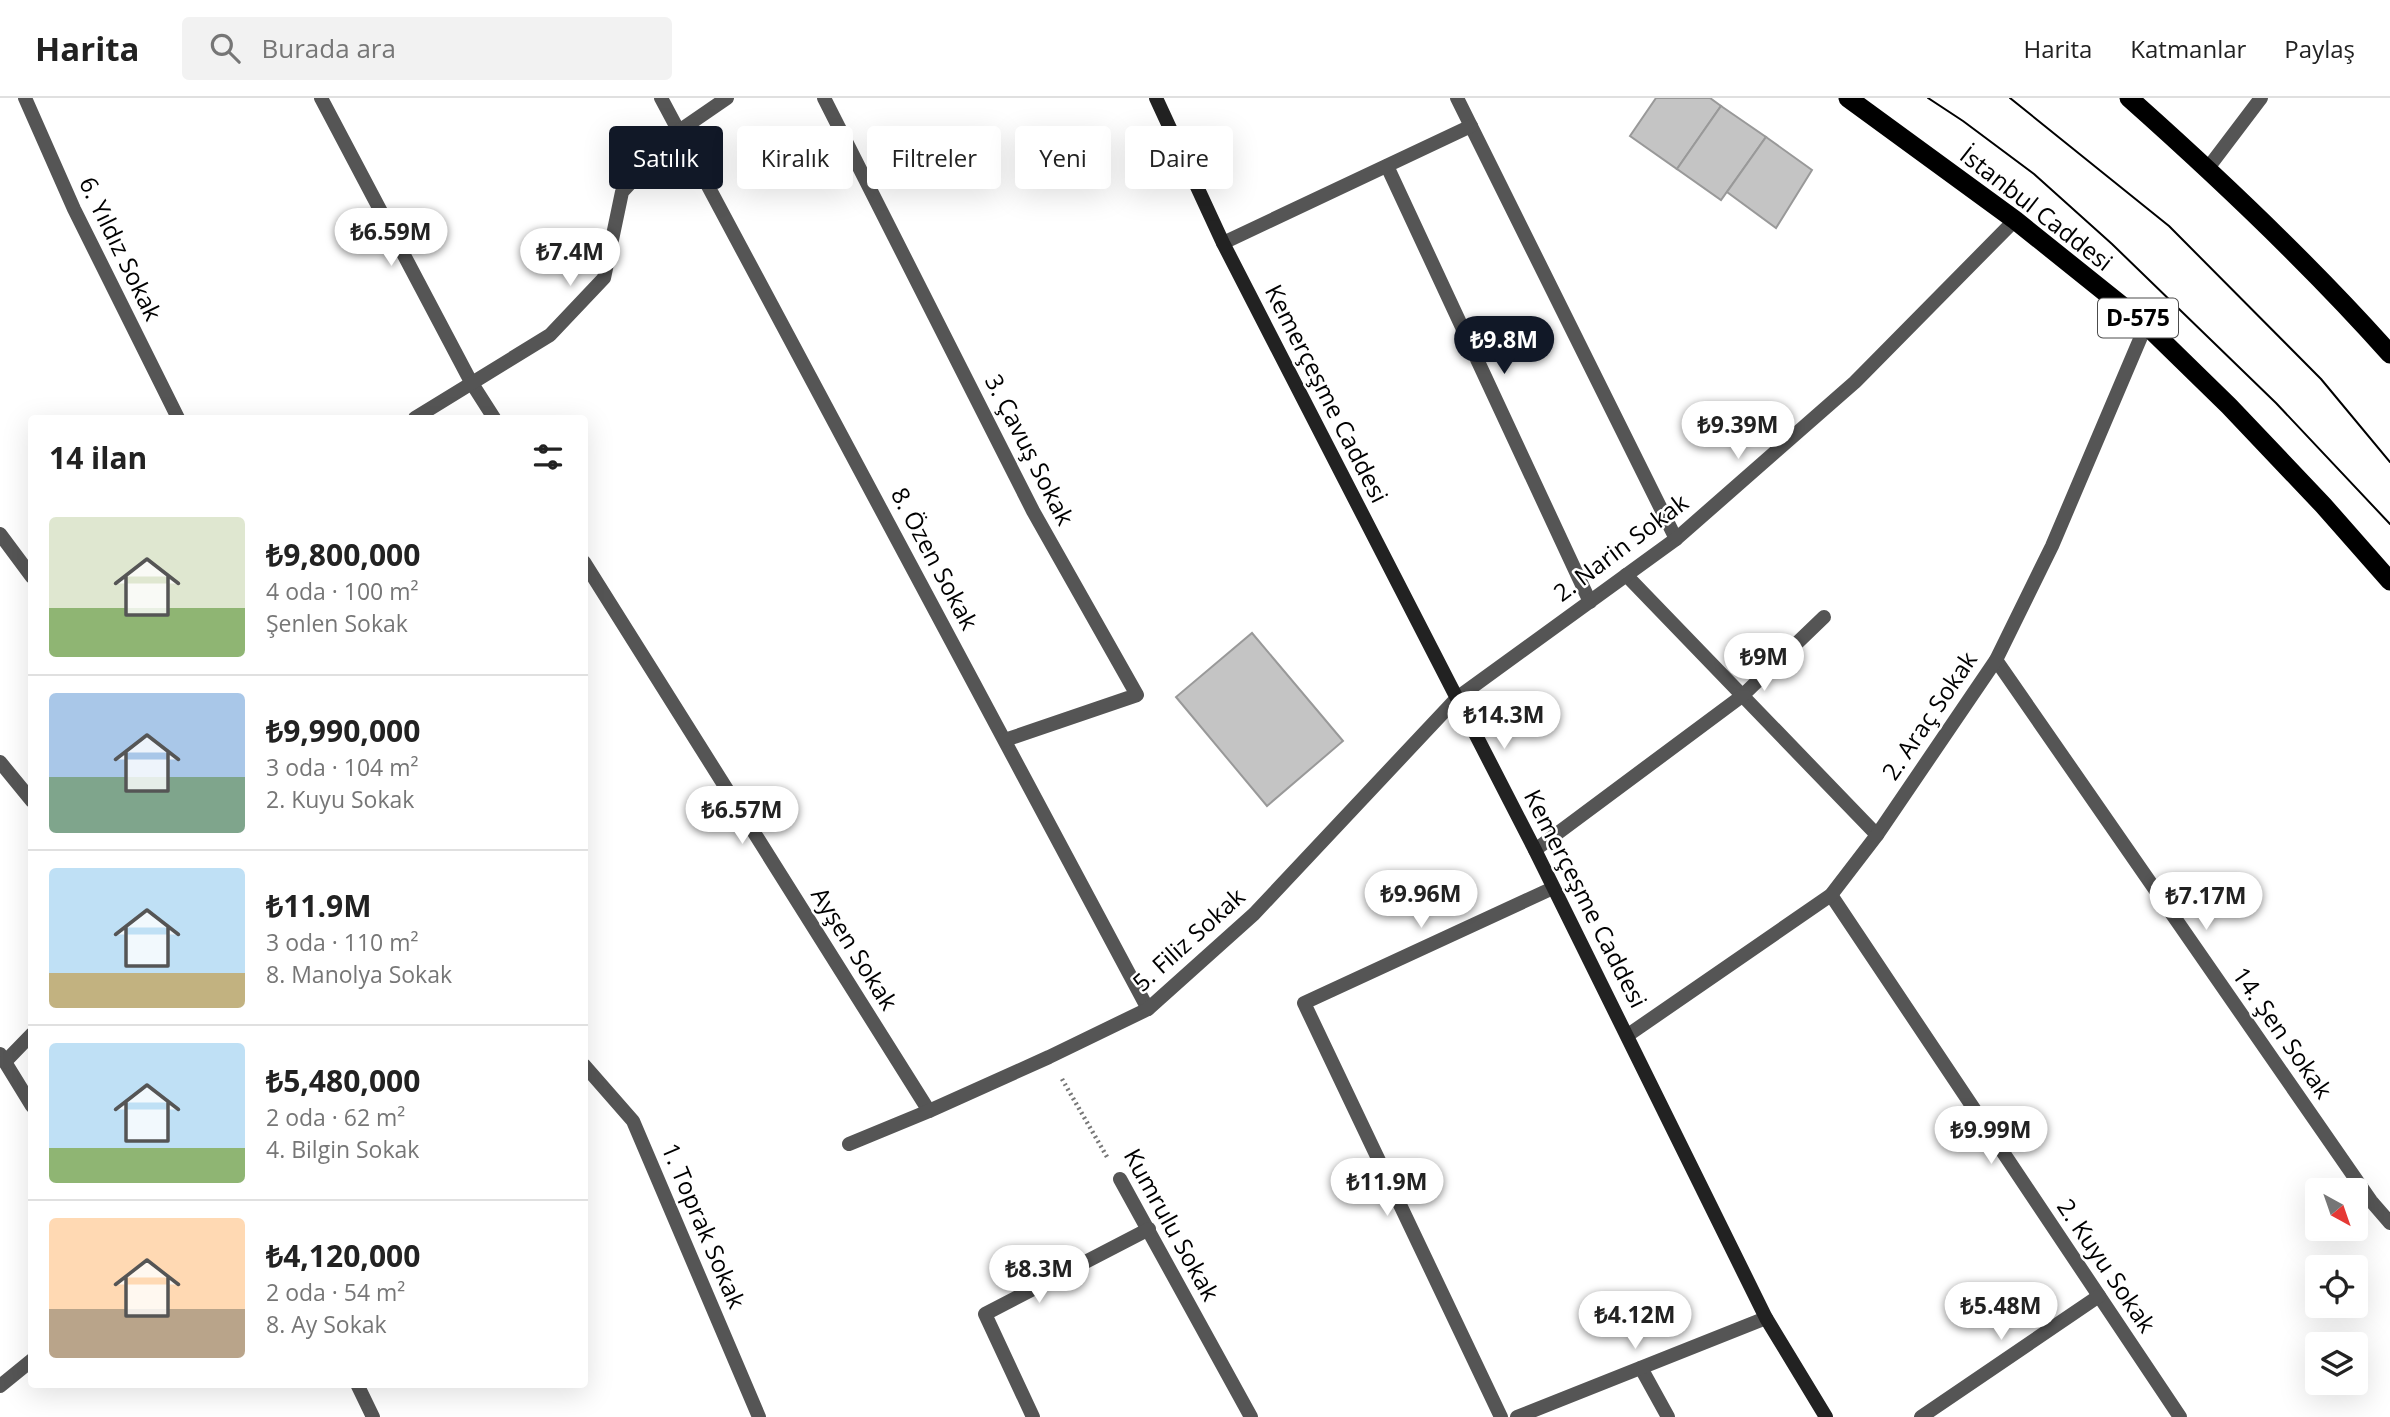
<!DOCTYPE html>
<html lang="tr">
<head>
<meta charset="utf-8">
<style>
	:root { --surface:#fff; --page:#f2f2f2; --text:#222; --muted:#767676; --line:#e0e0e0; --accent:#111827 }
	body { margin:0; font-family:"Open Sans",sans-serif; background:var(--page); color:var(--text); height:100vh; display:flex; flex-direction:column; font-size:26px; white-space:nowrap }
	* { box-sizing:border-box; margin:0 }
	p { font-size:23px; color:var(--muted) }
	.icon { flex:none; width:38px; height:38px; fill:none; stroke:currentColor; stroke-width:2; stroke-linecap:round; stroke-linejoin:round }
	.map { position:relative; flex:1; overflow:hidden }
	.side { position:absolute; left:28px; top:317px; width:560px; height:973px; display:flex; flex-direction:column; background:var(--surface); border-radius:7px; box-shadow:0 7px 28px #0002 }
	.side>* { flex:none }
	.banner { position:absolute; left:609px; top:28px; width:665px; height:63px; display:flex; gap:14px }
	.needle { width:46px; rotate:140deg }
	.fabs { position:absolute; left:2305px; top:1080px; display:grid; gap:14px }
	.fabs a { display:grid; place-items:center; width:63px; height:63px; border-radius:7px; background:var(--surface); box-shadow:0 7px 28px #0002; font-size:35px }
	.price { position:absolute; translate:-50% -60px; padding:0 16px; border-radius:24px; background:#fff; color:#222; font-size:23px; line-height:46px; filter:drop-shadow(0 2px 4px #0008) }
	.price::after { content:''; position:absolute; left:50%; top:42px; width:21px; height:16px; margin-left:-10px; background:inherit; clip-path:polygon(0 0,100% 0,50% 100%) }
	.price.active { background:var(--accent); color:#fff }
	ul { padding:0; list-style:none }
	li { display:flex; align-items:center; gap:21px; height:175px; padding:0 21px }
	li+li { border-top:2px solid var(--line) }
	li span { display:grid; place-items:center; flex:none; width:196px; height:140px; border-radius:7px; color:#555 }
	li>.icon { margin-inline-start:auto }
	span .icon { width:84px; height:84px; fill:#fffc; stroke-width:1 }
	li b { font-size:30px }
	h2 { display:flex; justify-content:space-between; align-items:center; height:84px; padding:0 21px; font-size:30px }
	.chip { padding:0 24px; border-radius:7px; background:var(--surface); box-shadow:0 7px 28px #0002; font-size:24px; line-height:63px }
	.chip.active { background:var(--accent); color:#fff }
	header { display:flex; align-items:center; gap:42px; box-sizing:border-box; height:98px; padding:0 35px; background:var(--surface); border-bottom:2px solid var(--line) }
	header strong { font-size:33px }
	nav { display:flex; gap:38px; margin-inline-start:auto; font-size:24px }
	.search { width:490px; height:63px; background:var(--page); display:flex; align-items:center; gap:18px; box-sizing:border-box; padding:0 24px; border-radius:7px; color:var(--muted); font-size:26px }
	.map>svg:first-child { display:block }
	.building { fill:#c4c4c4; stroke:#999; stroke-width:2 }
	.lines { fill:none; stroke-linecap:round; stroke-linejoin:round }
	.path { stroke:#777; stroke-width:4.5; stroke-dasharray:2 3.5; stroke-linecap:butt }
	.minor { stroke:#555; stroke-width:14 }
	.secondary { stroke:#222; stroke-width:14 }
	.trunk { stroke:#000; stroke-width:19 }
	.tram { stroke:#000; stroke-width:2 }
	.labels { text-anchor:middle; stroke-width:5; stroke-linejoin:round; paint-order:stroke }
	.shield { fill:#fff; stroke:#4c4c4c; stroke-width:2 }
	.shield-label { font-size:23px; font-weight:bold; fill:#000 }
	.street-label { font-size:24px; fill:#000; stroke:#fff }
</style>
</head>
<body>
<header>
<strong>Harita</strong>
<div class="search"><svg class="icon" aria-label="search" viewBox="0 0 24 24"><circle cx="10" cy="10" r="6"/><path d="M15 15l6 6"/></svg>Burada ara</div>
<nav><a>Harita</a><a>Katmanlar</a><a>Paylaş</a></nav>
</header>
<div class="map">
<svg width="2390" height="1319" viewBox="0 0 2390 1319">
	<rect width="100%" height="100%" fill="#fff"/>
	<g class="building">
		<polygon points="1656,0 1710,0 1721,8 1677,71 1630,38"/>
		<polygon points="1721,8 1766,39 1721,102 1677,71"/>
		<polygon points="1766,39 1812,72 1776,130 1727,94"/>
		<polygon points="1252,535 1343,643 1267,708 1176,599"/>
	</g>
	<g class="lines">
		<polyline class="path" points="1062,981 1107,1059"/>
		<g class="minor">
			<polyline points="25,0 74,111 178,320"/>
			<polyline points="321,0 471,284 494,320"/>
			<polyline points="661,0 1148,911"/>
			<polyline points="824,0 1033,413 1137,597 1005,642"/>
			<polyline points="1457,0 1676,441"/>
			<polyline points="1387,68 1590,504"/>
			<polyline points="2208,70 2261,0"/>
			<polyline points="1223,145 1471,28"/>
			<polyline points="415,320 550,237 604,180 622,94 679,33 727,0"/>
			<polyline points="0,436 32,479"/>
			<polyline points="584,464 929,1013"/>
			<polyline points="1626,477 1877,737"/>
			<polyline points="1996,562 2371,1103 2390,1125"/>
			<polyline points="0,664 32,703"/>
			<polyline points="1535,752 1742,598 1824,519"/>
			<polyline points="1831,797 2180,1319"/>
			<polyline points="1628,937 1831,797 1877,737 1996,562 2052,448 2146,227"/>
			<polyline points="0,956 32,1008"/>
			<polyline points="5,964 32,936"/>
			<polyline points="584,967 633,1023 759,1319"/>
			<polyline points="849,1046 929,1013 1049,959 1148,911 1254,816 1457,600 1676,441 1855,284 2015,122"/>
			<polyline points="1120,1081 1251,1319"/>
			<polyline points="1641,1270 1668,1319"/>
			<polyline points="357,1286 373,1319"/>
			<polyline points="0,1288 32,1262"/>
			<polyline points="1033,1319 985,1216 1149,1131"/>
			<polyline points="1501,1319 1304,905 1553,790"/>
			<polyline points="1517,1319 1766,1220"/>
			<polyline points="1921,1319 2099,1198"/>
		</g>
		<polyline class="secondary" points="1156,0 1223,145 1535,752 1766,1220 1826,1319"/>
		<g class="trunk">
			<polyline points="1848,0 2015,122 2146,227 2229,308 2323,407 2390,483"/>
			<path d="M 2129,0 C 2220,81 2309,165 2390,256"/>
		</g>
		<g class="tram">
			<polyline points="1928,0 1963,23 2034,76 2112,146 2276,305 2390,426"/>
			<polyline points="2010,0 2169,128 2321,281 2390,364"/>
		</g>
	</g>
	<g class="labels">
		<rect class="shield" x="2098" y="200.5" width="80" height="39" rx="5"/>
		<g class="shield-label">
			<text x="2138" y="228">D-575</text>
		</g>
		<g class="street-label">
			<text transform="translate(2036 111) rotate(38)" y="8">İstanbul Caddesi</text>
			<text transform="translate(120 151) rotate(64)" y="8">6. Yıldız Sokak</text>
			<text transform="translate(1326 296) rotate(63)" y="8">Kemerçeşme Caddesi</text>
			<text transform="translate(1029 352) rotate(63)" y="8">3. Çavuş Sokak</text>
			<text transform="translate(1621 450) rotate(-37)" y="8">2. Narin Sokak</text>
			<text transform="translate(934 461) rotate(62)" y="8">8. Özen Sokak</text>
			<text transform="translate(1930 618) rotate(-56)" y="8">2. Araç Sokak</text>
			<text transform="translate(1585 801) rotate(63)" y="8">Kemerçeşme Caddesi</text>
			<text transform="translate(1189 842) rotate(-42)" y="8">5. Filiz Sokak</text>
			<text transform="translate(854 851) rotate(58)" y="8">Ayşen Sokak</text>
			<text transform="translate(2282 935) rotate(55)" y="8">14. Şen Sokak</text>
			<text transform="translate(1171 1127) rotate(61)" y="8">Kumrulu Sokak</text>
			<text transform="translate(703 1128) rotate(67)" y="8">1. Toprak Sokak</text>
			<text transform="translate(2106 1168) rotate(56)" y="8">2. Kuyu Sokak</text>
		</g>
	</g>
</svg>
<div class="fabs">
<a><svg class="needle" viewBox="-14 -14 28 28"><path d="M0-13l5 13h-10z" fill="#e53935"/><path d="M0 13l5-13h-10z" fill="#767676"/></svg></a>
<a><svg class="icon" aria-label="locate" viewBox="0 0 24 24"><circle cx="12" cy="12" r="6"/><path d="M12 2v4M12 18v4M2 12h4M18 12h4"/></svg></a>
<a><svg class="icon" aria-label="layers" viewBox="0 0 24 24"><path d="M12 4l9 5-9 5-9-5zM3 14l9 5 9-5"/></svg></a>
</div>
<b class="price" style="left:391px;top:170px">₺6.59M</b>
<b class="price" style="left:570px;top:190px">₺7.4M</b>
<b class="price active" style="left:1504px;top:278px">₺9.8M</b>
<b class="price" style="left:1738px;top:363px">₺9.39M</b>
<b class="price" style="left:1764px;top:595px">₺9M</b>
<b class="price" style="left:1504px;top:653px">₺14.3M</b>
<b class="price" style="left:742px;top:748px">₺6.57M</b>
<b class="price" style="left:1421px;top:832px">₺9.96M</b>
<b class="price" style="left:2206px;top:834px">₺7.17M</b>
<b class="price" style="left:1991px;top:1068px">₺9.99M</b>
<b class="price" style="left:1387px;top:1120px">₺11.9M</b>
<b class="price" style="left:1039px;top:1207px">₺8.3M</b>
<b class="price" style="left:2001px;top:1244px">₺5.48M</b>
<b class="price" style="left:1635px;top:1253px">₺4.12M</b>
<div class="banner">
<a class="chip active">Satılık</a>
<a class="chip">Kiralık</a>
<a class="chip">Filtreler</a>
<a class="chip">Yeni</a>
<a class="chip">Daire</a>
</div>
<section class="side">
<h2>14 ilan<svg class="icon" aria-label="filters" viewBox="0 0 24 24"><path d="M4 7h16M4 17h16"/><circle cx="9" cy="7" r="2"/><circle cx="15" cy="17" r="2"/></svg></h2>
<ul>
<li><span style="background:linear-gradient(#dfe7d0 65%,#8fb573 0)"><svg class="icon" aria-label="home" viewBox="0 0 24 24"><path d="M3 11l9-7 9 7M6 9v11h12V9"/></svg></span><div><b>₺9,800,000</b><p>4 oda · 100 m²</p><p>Şenlen Sokak</p></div></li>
<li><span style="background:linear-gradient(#a9c7e8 60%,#7fa58c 0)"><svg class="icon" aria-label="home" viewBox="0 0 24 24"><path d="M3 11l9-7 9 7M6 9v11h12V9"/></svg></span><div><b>₺9,990,000</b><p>3 oda · 104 m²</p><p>2. Kuyu Sokak</p></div></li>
<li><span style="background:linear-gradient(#bfe0f5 75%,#c2b280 0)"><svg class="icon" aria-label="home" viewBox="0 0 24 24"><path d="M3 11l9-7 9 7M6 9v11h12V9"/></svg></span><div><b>₺11.9M</b><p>3 oda · 110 m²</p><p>8. Manolya Sokak</p></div></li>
<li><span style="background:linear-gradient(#bfe0f5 75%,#8fb573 0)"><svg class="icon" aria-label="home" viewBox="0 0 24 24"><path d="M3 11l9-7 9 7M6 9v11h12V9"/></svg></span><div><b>₺5,480,000</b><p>2 oda · 62 m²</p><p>4. Bilgin Sokak</p></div></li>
<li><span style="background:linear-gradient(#ffd9b3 65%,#b9a48a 0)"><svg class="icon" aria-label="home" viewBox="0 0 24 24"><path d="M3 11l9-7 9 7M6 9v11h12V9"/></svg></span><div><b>₺4,120,000</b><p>2 oda · 54 m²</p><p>8. Ay Sokak</p></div></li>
</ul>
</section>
</div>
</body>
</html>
